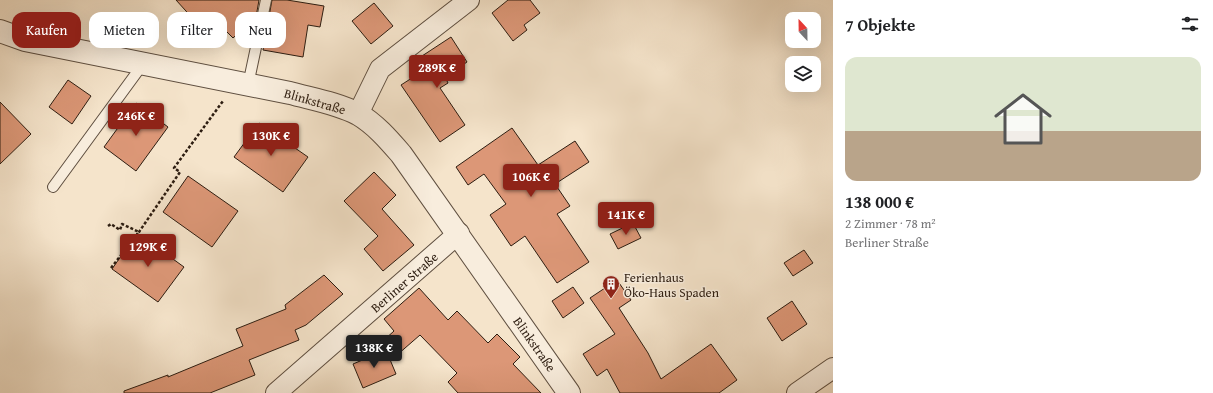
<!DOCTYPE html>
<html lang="de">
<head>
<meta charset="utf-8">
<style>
	:root { --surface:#fff; --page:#f2f2f2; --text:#202124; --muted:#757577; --line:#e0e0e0; --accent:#8f2418 }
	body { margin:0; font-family:"Gentium Book Plus",serif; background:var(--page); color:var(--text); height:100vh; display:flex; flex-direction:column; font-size:15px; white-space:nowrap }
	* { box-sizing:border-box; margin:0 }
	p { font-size:13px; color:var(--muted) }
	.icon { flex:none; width:22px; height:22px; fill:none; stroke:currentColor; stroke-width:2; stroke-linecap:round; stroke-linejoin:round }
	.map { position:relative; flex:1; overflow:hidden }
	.details { display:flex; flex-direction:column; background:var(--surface); width:380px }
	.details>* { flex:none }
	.hud { position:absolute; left:12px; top:12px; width:380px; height:36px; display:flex; gap:8px }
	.needle { width:26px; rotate:338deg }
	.fabs { position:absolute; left:785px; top:12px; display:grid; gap:8px }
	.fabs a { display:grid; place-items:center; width:36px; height:36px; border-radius:8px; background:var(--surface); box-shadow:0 4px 16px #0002; font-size:20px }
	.price { position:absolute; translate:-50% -34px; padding:0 9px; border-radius:4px; background:var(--accent); color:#fff; font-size:13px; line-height:26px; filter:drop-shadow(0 1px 2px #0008) }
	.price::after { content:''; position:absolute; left:50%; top:24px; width:12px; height:9px; margin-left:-6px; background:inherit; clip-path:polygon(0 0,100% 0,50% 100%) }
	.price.current { background:#222; color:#fff }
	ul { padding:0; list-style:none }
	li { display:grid; align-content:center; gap:8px; height:212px; padding:0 12px }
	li+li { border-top:1px solid var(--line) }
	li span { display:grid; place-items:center; height:124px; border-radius:12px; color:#555 }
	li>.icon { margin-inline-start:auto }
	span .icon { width:72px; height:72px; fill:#fffc; stroke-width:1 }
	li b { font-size:17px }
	h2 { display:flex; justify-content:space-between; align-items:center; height:48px; padding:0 12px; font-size:17px }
	.tag { padding:0 14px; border-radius:12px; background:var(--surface); box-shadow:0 4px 16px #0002; font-size:14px; line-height:36px }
	.tag.current { background:var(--accent); color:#fff }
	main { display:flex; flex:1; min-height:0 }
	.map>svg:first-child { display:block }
	.building { fill:#dc9777; stroke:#2d1d11 }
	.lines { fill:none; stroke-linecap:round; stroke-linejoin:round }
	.service-casing { stroke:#5f4f40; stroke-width:12 }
	.minor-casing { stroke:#5f4f40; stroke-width:22 }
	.tertiary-casing { stroke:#5f4f40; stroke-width:24 }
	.path { stroke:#2d1d11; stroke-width:2.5; stroke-dasharray:3 2; stroke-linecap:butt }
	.service { stroke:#f8eddd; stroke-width:10 }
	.minor { stroke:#f8eddd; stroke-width:20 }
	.tertiary { stroke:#f8eddd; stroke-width:22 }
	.labels { text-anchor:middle; stroke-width:3; stroke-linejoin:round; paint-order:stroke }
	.street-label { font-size:13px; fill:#2d1d11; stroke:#f8eddd }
	.poi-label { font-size:13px; fill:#2d1d11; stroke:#f8eddd; text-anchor:start }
</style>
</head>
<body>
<main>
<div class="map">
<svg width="833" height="393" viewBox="0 0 833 393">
	<rect width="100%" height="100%" fill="#f5e4cb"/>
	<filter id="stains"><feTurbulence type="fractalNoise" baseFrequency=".005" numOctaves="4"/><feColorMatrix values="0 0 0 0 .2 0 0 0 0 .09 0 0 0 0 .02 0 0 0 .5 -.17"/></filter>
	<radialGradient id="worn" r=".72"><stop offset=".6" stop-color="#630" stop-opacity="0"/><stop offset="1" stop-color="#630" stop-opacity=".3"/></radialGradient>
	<g class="building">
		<polygon points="176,0 259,0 256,17 233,38 226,31 214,42"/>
		<polygon points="272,0 287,0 324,6 320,27 308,25 303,57 263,50"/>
		<polygon points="508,0 530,0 540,13 524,25 527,30 513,41 492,13"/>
		<polygon points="374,3 393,26 371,44 352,21"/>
		<polygon points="451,37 467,62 445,77 448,83 440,88 465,125 440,142 401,85 429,67 422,56"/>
		<polygon points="68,80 91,96 72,124 49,107"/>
		<polygon points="0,102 31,134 0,164"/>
		<polygon points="136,103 168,127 136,171 104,147"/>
		<polygon points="259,123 308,157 283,192 234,157"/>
		<polygon points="512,128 538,165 575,141 589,162 555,184 570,206 557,214 589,262 557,283 525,236 511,246 490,215 506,204 484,174 468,185 456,167"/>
		<polygon points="374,172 396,195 382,209 414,245 383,271 364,249 378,236 344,201"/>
		<polygon points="188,176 238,211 212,247 163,212"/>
		<polygon points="633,223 641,238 618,249 610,234"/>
		<polygon points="137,233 184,267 158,302 112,269"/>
		<polygon points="804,250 813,263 793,276 784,263"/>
		<polygon points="324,275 343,294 306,325 295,330 299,340 249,360 255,375 210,393 124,393 124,391 168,375 168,377 243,346 236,329 286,309 285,305"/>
		<polygon points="617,280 631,300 619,308 648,353 661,379 711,344 737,380 719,393 620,393 607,369 597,376 583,354 615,334 590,298"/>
		<polygon points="573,287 584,303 563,318 552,301"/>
		<polygon points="419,288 448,320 457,311 488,343 497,334 520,357 513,364 541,393 458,393 448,382 457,373 420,335 397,355 384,340 394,331 384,319"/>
		<polygon points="792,301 807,324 782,341 767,318"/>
		<polygon points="386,350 396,374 363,388 353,364"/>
	</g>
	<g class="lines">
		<g class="service-casing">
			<g id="service">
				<polyline points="248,85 266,0"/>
				<polyline points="53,187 143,64"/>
			</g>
		</g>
		<g class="minor-casing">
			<g id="minor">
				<polyline points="358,114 380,69 469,0"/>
				<polyline points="276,393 459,233"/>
				<polyline points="797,393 833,368"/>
			</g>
		</g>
		<g class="tertiary-casing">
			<path id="tertiary" d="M 0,31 L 25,40 L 290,93 C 312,99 337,103 358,114 C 375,124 388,139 401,154 L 569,393"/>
		</g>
		<g class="path">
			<polyline points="108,226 111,224 120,230 122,224 139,232"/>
			<polyline points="111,268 139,232 180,172 174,168 223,101"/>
		</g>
		<use href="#service" class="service"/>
		<use href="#minor" class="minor"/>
		<use href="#tertiary" class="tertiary"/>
	</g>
	<defs>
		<g id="building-pin" transform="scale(0.9)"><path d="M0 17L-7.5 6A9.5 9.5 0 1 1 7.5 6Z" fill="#8f2418" stroke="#f8eddd"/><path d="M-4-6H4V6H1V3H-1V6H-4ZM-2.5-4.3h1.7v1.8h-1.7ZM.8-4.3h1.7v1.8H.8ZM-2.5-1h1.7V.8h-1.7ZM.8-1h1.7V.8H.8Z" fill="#fff"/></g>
	</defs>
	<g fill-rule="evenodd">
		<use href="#building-pin" x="611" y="284"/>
	</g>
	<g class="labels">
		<g class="street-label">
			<text transform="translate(315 101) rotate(16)" y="5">Blinkstraße</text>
			<text transform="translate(404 282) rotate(-41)" y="5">Berliner Straße</text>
			<text transform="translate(535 344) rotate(55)" y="5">Blinkstraße</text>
		</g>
		<g class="poi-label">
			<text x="624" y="282">Ferienhaus<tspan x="624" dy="15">Öko-Haus Spaden</tspan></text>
		</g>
	</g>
	<rect width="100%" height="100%" filter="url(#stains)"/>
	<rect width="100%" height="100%" fill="url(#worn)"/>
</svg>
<div class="fabs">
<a><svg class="needle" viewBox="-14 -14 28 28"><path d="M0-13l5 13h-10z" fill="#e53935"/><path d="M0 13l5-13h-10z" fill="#757577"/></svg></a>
<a><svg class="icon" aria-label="layers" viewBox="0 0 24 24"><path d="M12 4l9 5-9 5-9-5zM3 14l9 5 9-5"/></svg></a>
</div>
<b class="price" style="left:437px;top:89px">289K €</b>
<b class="price" style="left:136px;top:137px">246K €</b>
<b class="price" style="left:271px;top:157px">130K €</b>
<b class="price" style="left:531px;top:198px">106K €</b>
<b class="price" style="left:626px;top:236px">141K €</b>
<b class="price" style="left:148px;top:268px">129K €</b>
<b class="price current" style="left:374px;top:369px">138K €</b>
<div class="hud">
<a class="tag current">Kaufen</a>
<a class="tag">Mieten</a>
<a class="tag">Filter</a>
<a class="tag">Neu</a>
</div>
</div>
<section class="details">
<h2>7 Objekte<svg class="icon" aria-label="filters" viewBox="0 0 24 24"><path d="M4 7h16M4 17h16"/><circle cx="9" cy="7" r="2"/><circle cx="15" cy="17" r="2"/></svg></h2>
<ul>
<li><span style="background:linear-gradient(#dfe7d0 60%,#b9a48a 0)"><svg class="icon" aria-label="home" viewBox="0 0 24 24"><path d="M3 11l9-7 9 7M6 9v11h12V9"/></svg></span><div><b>138 000 €</b><p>2 Zimmer · 78 m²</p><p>Berliner Straße</p></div></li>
</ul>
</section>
</main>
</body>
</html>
